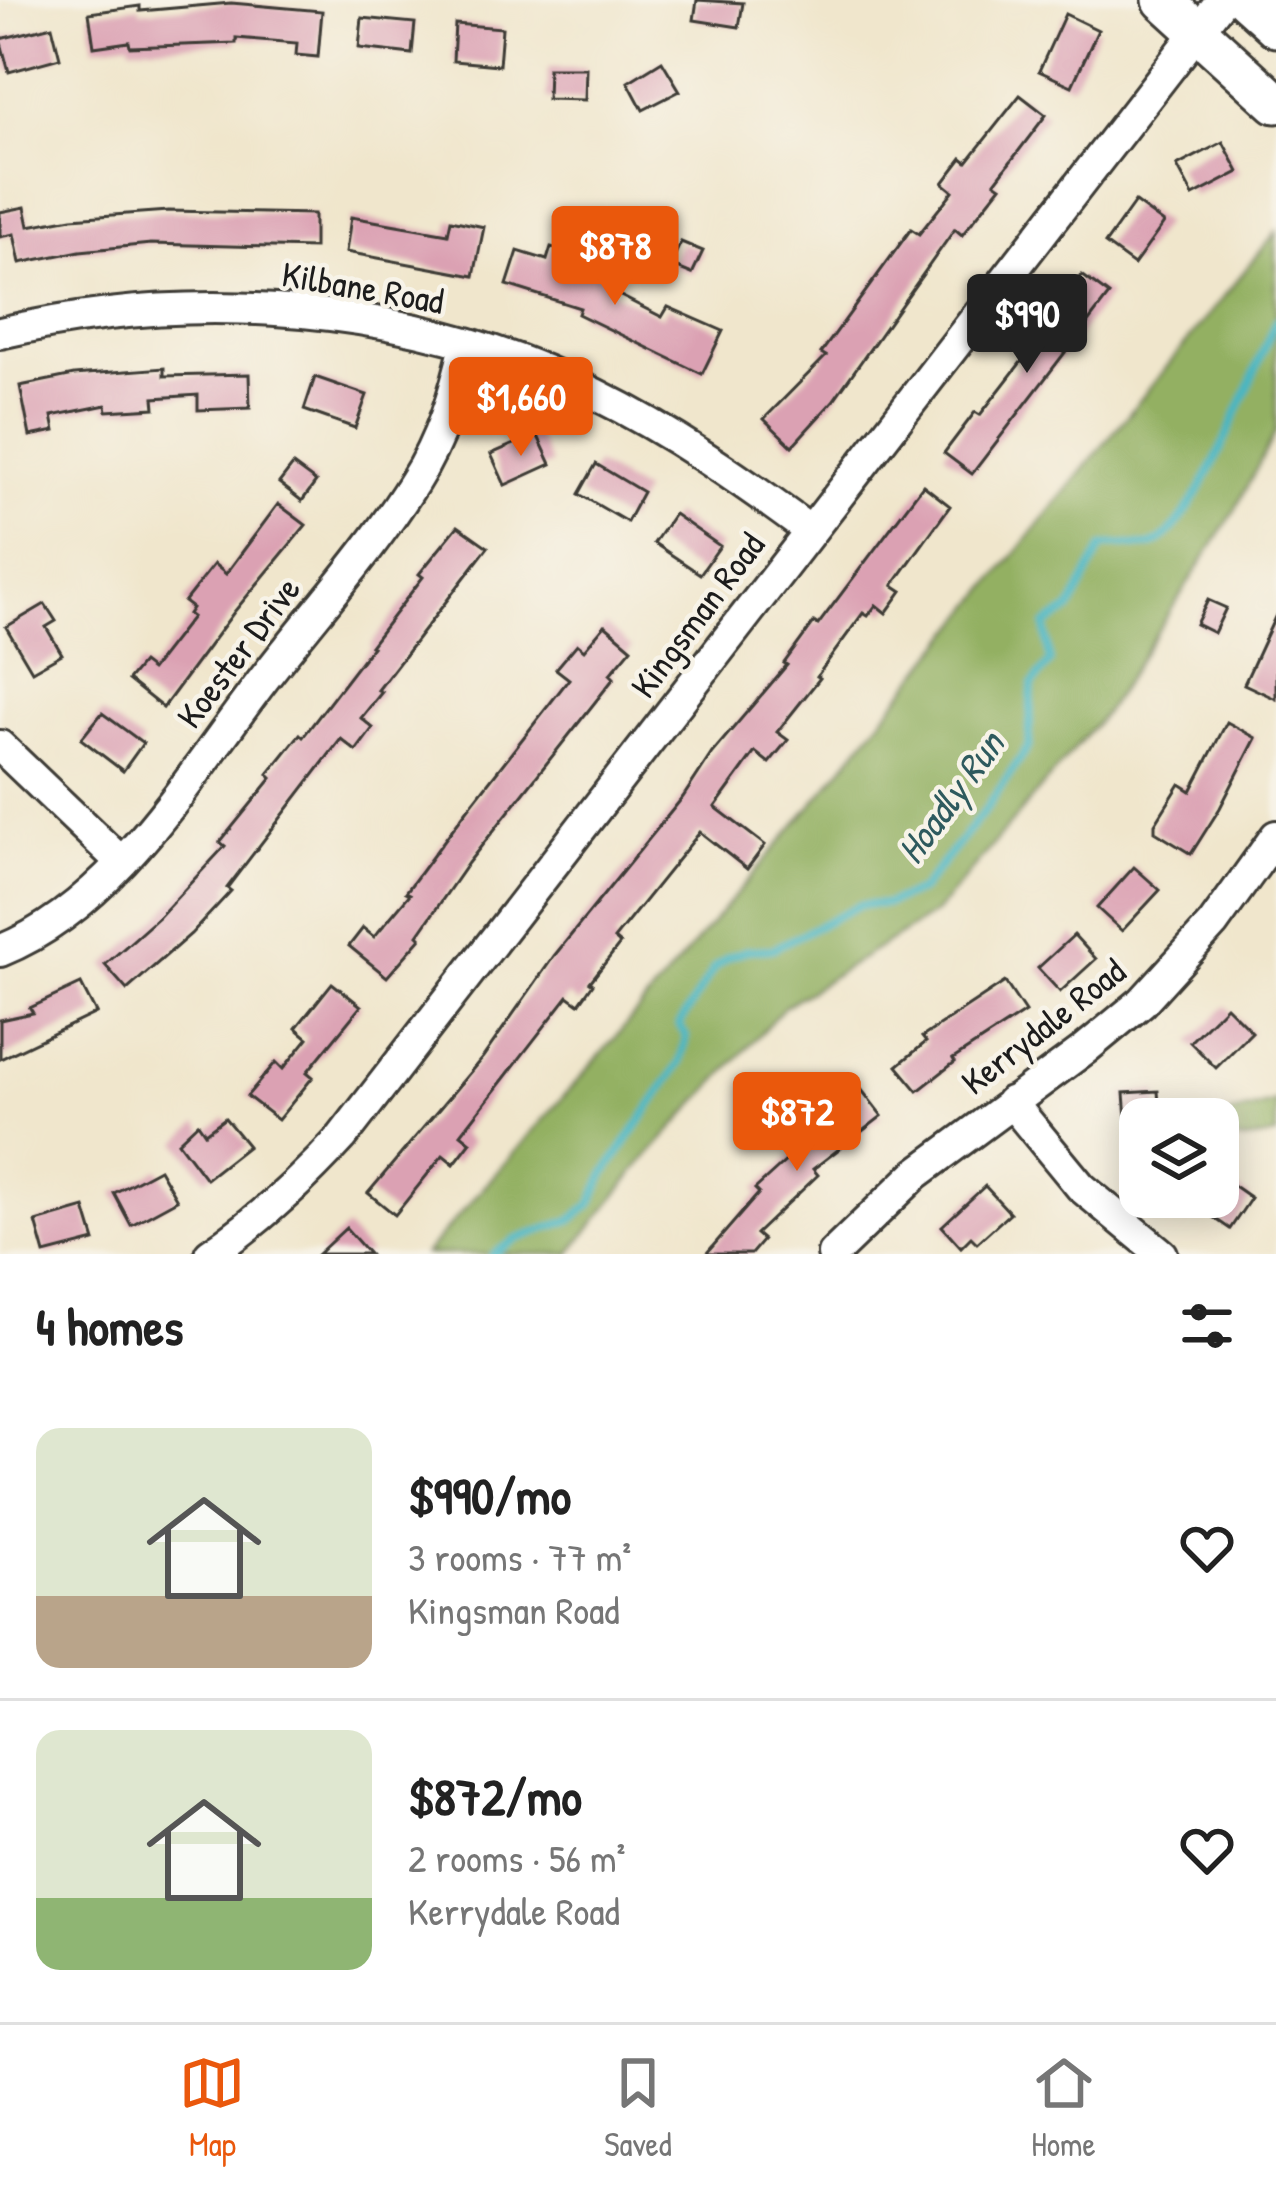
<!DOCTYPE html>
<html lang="en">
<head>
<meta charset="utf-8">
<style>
	:root { --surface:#fff; --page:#f6f6f6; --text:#222; --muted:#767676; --line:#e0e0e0; --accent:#ea580c }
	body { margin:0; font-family:"Patrick Hand",sans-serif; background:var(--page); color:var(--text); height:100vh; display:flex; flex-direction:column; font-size:45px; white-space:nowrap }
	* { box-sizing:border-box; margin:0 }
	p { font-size:39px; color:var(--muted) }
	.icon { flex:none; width:66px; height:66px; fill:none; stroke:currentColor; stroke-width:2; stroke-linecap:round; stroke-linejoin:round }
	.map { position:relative; height:1254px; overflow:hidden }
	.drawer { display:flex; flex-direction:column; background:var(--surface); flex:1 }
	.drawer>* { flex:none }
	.buttons { position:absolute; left:1119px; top:1098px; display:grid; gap:24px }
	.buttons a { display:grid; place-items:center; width:120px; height:120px; border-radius:24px; background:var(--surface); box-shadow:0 6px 30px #0003; font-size:60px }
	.price { position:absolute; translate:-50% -102px; padding:0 27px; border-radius:12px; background:var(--accent); color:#fff; font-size:39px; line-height:78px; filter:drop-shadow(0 3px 6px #0008) }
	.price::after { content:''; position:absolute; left:50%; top:72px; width:36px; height:27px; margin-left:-18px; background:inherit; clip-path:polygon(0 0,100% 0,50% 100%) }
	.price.current { background:#222; color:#fff }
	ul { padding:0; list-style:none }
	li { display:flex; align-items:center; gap:36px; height:300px; padding:0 36px }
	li+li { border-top:3px solid var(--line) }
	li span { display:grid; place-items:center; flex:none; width:336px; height:240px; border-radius:24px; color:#555 }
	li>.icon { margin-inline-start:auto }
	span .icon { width:144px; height:144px; fill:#fffc; stroke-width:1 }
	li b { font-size:51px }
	h2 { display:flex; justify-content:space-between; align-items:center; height:144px; padding:0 36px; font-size:51px }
	.menu { display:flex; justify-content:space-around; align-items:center; height:168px; border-top:3px solid var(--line); background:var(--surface); font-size:33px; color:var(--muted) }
	.menu a { display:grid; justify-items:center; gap:6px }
	.menu .current { color:var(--accent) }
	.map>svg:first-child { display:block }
	.forest { fill:#93b062; stroke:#58663f; stroke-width:3 }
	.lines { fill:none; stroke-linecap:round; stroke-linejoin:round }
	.stream { stroke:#48b6c2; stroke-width:8 }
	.building { fill:#dba1b3 }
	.minor-casing { stroke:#3c3a36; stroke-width:36 }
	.major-casing { stroke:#3c3a36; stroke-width:45 }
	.minor { stroke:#fff; stroke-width:30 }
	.major { stroke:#fff; stroke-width:39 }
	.labels { text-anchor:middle; stroke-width:9; stroke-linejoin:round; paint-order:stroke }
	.street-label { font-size:36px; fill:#1c1c1c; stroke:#f7f3e8 }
	.water-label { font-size:39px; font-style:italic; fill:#2e5a5e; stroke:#f7f3e8 }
</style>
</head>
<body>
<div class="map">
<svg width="1276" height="1254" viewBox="0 0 1276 1254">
	<rect width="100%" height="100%" fill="#f7f3e8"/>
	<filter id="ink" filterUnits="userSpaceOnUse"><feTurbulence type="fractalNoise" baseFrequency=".00833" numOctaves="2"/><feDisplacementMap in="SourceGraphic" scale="24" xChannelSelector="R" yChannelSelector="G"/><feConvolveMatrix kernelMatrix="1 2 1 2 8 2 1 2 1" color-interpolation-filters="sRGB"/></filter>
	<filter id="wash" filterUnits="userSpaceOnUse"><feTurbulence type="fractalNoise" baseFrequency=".004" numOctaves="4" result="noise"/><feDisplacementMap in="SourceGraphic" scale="48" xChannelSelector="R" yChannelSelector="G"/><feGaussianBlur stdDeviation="2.7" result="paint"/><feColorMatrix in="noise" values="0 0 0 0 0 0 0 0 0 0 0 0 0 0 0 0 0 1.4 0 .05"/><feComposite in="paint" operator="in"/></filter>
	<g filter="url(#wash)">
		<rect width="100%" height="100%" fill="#f0e6cc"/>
		<g class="forest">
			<polygon points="1276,232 1276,431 1234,512 1106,711 936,912 785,1006 641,1164 570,1254 425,1254 615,1038 821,794"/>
			<polygon points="1276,1102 1276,1136 1239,1141 1219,1117"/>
		</g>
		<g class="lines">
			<path class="stream" d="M 493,1254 L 515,1240 L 573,1219 L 591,1204 L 605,1174 L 680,1063 L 686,1036 L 679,1025 L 714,968 L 728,957 L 747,950 L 772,949 L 859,905 L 887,904 L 921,890 L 986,809 L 1029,746 L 1032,685 L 1050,662 L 1045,625 L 1070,610 L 1102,547 C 1119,541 1142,551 1157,543 C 1200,519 1255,368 1276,320"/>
		</g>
		<g id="blocks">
			<g class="building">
				<polygon points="697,0 743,3 739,27 694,20"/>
				<polygon points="231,3 322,11 318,57 296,55 297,43 236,38 236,43 130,47 129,42 94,47 89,13 140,6 140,11"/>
				<polygon points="1065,14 1098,30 1072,86 1039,71"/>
				<polygon points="362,18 415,23 412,54 359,48"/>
				<polygon points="455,24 502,28 499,65 453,61"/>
				<polygon points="52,26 60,58 9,72 0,39"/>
				<polygon points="662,61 680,91 643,110 628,82"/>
				<polygon points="548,68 586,68 585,100 547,99"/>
				<polygon points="1020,95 1046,115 995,182 1001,186 962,235 955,229 833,401 792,446 764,419 826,356 821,353 911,229 919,234 953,191 943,183 962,158 967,162"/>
				<polygon points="1223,142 1239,172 1193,196 1177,166"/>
				<polygon points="1135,202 1164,223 1134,265 1105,244"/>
				<polygon points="25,207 29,226 72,218 168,211 314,214 314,248 151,244 80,251 20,263 14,234 0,237 0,212"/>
				<polygon points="351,217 448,234 451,220 484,227 474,276 346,252"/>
				<polygon points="681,242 703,251 692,274 670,265"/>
				<polygon points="551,247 571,253 569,258 614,279 609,290 662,317 668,307 723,331 702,374 578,314 580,308 507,285 518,251 547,260"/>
				<polygon points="1082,275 1109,295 972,474 944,453 975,412 980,415 1056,317 1052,315"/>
				<polygon points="164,368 164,376 249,374 250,408 198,410 198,395 154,398 155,408 107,411 106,405 52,416 55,431 30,436 20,386 74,375"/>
				<polygon points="315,377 367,395 355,428 304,410"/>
				<polygon points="537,434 551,464 505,485 491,454"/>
				<polygon points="596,464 643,492 627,522 579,494"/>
				<polygon points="293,465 316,482 302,501 279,483"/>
				<polygon points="923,485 950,506 893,585 902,591 886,613 876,605 868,616 863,613 817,676 820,678 777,732 788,740 769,763 755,752 715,807 765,845 747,869 700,832 614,939 620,944 590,982 593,984 579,1004 568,996 461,1134 471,1142 454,1164 443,1155 395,1215 368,1193 483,1057 554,956 683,797 712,753 787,665 784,663 814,622 818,625"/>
				<polygon points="278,504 306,525 234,612 163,708 128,680 142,663 151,670 192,617 188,614 192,608 184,602 214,564 226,574"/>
				<polygon points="674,514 720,546 700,574 654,543"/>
				<polygon points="458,526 488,547 378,690 382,692 361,718 373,728 356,751 341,739 227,888 231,891 191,934 127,990 105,965 159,917 225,846 220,842 272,778 268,774 300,734 303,737 372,647 370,646 423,577 419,574"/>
				<polygon points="1208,600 1226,608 1214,633 1196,624"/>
				<polygon points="45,604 56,621 46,627 62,654 32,671 6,627"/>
				<polygon points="1276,615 1276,699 1244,684"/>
				<polygon points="605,625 632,648 610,674 614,678 468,863 418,935 421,938 387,977 349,946 363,928 374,937 410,894 406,892 463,815 569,679 556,669 577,644 584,650"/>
				<polygon points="102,713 143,743 123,771 81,739"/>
				<polygon points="1227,722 1256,738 1220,808 1191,854 1155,832 1155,824 1180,784 1191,791"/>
				<polygon points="1134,867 1160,890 1122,931 1097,908"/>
				<polygon points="1074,935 1096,959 1060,992 1038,968"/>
				<polygon points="1005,982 1025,1012 953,1059 955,1062 918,1091 897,1066 926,1042 922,1037"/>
				<polygon points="332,983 361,1006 307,1072 313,1077 278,1120 247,1096 276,1062 283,1069 308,1038 296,1028"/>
				<polygon points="81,984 96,1013 0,1059 0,1020 33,1013 30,1008"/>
				<polygon points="1226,1006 1252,1032 1216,1068 1190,1042"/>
				<polygon points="861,1089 882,1116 813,1169 818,1175 756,1234 763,1240 751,1254 706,1254 759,1193 755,1189 823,1127 818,1122"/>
				<polygon points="1158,1091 1160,1119 1126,1119 1124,1093"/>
				<polygon points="225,1118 248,1146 206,1179 178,1142 198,1123 205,1133"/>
				<polygon points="159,1169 177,1200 131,1225 114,1193"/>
				<polygon points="1218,1175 1251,1198 1230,1229 1184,1197 1218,1197"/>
				<polygon points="985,1186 1010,1213 977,1243 971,1237 961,1247 942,1226"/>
				<polygon points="85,1208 95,1241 45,1254 36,1222"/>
				<polygon points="346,1228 369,1254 318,1254"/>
			</g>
		</g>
	</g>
	<g filter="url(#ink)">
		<use href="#blocks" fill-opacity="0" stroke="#3c3a36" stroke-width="3"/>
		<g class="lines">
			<g class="minor-casing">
				<g id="minor">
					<path d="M 0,333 C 193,287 417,303 595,394 C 672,432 741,480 810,531"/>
					<polyline points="0,746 121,862"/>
					<path d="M 0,951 C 119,903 194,768 270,671 C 318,609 373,548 414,482 C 441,440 455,393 466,345"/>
					<polyline points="1011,1102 1081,1187 1162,1254"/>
					<path d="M 210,1254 C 260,1220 301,1182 342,1137 L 1222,0"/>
					<polyline points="833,1254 916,1174 1085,1049 1142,1002 1213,924 1276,836"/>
				</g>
			</g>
			<g class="major-casing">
				<g id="major">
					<polyline points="1163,0 1276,103"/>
					<polyline points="1246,0 1276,27"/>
				</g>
			</g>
			<use href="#minor" class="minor"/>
			<use href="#major" class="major"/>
		</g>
	</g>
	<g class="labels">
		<g class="street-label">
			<text transform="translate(363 287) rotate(10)" y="13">Kilbane Road</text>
			<text transform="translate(697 615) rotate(-53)" y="13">Kingsman Road</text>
			<text transform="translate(238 652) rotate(-53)" y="13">Koester Drive</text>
			<text transform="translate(1043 1026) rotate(-38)" y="13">Kerrydale Road</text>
		</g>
		<g class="water-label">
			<text transform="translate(950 797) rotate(-54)" y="14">Hoadly Run</text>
		</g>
	</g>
</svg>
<div class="buttons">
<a><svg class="icon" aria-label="layers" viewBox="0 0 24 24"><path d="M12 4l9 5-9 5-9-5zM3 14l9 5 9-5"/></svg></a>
</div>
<b class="price" style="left:615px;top:308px">$878</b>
<b class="price current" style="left:1027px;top:376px">$990</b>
<b class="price" style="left:521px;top:459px">$1,660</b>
<b class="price" style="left:797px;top:1174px">$872</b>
</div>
<section class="drawer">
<h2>4 homes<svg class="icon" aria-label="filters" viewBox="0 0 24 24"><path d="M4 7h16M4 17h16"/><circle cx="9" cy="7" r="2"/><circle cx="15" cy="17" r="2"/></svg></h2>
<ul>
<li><span style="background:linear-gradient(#dfe7d0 70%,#b9a48a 0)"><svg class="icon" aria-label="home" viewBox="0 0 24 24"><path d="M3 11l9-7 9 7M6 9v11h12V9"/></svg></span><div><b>$990/mo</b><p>3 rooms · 77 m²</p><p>Kingsman Road</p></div><svg class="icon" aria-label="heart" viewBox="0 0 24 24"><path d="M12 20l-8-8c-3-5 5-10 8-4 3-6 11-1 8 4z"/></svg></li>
<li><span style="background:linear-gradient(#dfe7d0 70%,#8fb573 0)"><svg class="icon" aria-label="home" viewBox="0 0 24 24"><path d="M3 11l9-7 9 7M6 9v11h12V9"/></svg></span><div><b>$872/mo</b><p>2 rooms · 56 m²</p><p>Kerrydale Road</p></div><svg class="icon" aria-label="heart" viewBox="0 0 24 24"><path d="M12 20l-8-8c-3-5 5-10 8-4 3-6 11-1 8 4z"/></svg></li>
</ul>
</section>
<nav class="menu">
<a class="current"><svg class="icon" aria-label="map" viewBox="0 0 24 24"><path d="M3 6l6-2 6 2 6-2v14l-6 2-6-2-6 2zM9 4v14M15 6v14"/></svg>Map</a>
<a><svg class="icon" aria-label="saved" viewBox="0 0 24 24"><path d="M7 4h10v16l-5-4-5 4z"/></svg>Saved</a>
<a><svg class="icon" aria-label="home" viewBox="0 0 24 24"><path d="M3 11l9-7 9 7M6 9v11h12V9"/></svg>Home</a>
</nav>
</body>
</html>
